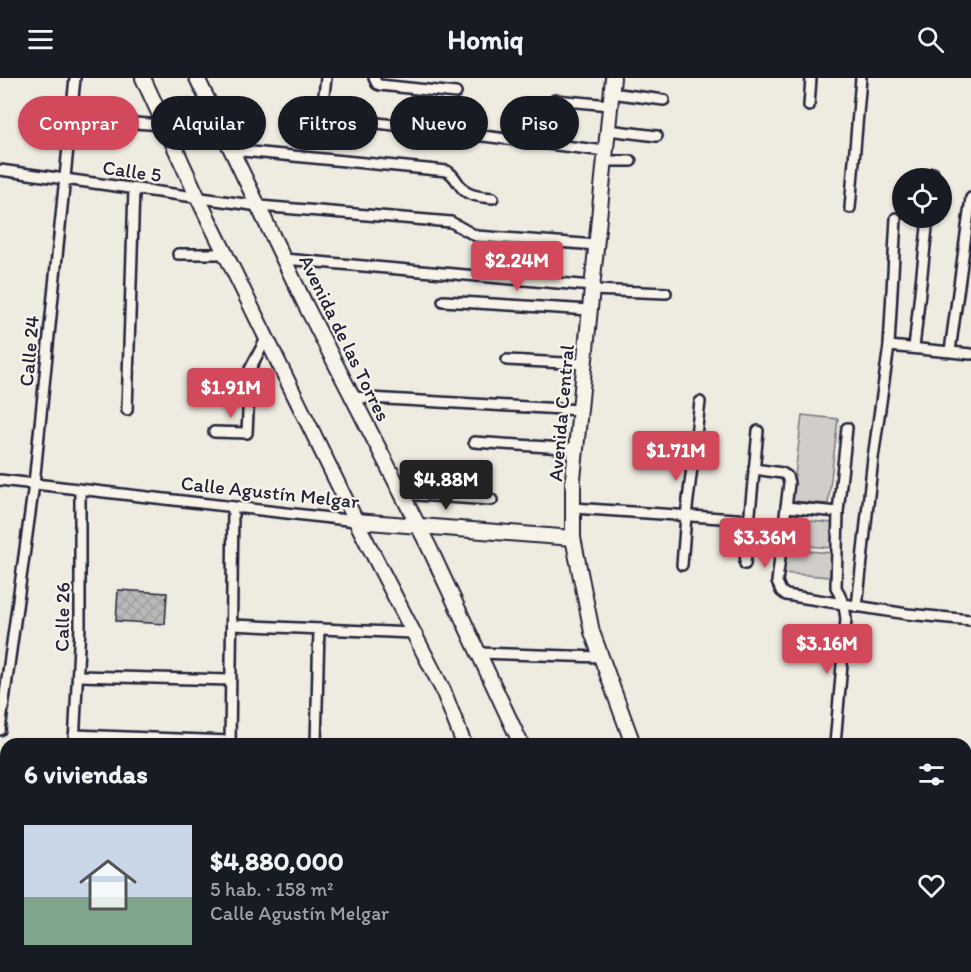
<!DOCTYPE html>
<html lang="es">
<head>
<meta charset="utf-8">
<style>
	:root { --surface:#171b24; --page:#20242c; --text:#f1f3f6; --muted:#9ea1a6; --line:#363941; --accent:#d1495b }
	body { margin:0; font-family:Itim,sans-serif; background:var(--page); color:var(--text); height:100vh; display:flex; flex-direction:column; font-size:22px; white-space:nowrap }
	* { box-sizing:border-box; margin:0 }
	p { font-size:20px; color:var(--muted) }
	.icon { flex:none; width:33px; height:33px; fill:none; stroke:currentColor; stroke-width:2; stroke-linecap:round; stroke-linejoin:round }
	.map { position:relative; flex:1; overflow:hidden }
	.details { position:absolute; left:0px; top:660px; width:972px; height:234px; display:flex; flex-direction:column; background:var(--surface); border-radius:18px 18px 0 0; box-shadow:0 2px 4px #0004 }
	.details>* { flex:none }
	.guide { position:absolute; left:18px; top:18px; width:600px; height:54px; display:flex; gap:12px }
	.fabs { position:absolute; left:892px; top:90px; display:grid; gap:12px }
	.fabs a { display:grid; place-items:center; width:60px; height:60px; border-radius:50%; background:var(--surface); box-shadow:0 2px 4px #0004; font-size:30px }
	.price { position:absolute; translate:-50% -51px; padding:0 14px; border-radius:6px; background:var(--accent); color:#fff; font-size:20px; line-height:39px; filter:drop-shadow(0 2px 3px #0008) }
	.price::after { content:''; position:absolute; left:50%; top:36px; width:18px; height:14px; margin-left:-9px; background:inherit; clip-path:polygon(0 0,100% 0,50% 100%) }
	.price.current { background:#222; color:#fff }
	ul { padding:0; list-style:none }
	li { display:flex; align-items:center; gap:18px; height:150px; padding:0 24px }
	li+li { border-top:2px solid var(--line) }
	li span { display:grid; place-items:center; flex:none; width:168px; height:120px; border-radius:0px; color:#555 }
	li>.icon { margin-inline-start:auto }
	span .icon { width:72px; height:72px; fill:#fffc; stroke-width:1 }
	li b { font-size:26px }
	h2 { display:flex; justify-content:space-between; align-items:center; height:72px; padding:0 24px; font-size:26px }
	.chip { padding:0 21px; border-radius:27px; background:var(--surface); box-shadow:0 2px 4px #0004; font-size:21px; line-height:54px }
	.chip.current { background:var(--accent); color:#fff }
	header { display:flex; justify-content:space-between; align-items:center; height:78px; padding:0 24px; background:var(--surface); font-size:27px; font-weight:700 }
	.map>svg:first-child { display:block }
	.pitch { fill:#d1cdc9; stroke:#7a7882; stroke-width:1.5 }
	.building { fill:url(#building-cross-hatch); stroke:#22223b; stroke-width:1.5 }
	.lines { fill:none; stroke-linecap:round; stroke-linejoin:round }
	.minor-casing { stroke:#22223b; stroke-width:14 }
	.tertiary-casing { stroke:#22223b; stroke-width:16 }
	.secondary-casing { stroke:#22223b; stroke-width:18 }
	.minor { stroke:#f7f3e8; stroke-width:9 }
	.tertiary { stroke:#f7f3e8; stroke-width:12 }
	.secondary { stroke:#f7f3e8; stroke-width:14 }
	.labels { text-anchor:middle; stroke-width:4.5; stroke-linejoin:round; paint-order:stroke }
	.street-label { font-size:20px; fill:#22223b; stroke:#f7f3e8 }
</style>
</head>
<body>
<header><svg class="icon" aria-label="menu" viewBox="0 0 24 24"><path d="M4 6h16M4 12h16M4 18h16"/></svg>Homiq<svg class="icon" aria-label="search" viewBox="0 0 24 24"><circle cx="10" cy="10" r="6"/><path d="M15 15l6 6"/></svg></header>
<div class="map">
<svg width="971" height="894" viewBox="0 0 971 894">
	<defs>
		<pattern id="building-cross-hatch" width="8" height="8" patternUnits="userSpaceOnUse" patternTransform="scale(1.5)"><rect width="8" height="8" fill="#bbb8b7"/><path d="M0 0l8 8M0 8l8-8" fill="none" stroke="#a09e9e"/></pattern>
	</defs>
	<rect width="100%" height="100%" fill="#eeebe1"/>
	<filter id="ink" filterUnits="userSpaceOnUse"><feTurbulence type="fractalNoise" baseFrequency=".0167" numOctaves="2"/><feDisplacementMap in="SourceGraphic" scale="12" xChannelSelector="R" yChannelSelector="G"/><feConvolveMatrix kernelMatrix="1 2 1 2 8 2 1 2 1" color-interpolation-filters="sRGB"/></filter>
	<g filter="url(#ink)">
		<g class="pitch">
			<polygon points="802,337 838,341 828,426 792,423"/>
			<polygon points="788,441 833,445 831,470 785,466"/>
			<polygon points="783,471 832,475 830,499 781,495"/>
		</g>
		<polygon class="building" points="118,512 167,515 165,546 116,543"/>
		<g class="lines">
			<g class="minor-casing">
				<g id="minor">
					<polyline points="326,0 322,33 323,36 329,39 605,73"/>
					<polyline points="374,0 377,6 380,7 456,15"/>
					<polyline points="611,15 664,22"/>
					<polyline points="555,22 610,27"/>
					<polyline points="809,28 811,0"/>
					<polyline points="71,41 165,47"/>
					<polyline points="608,52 657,58"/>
					<path d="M 232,72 L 447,93 C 457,98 458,110 468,115 C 475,119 485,119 493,120"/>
					<polyline points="605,83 631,83"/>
					<polyline points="0,92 259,128 451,144 476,158 597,167"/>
					<polyline points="932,100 933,95"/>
					<polyline points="850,130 861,0"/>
					<polyline points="178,176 227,176"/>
					<polyline points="284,181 592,208"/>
					<polyline points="592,212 666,215"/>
					<polyline points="443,223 590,232"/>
					<polyline points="889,268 971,276"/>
					<polyline points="914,270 928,140"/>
					<polyline points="950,273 971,120"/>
					<polyline points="507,282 584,286"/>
					<polyline points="352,319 580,332"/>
					<polyline points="127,332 134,111"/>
					<polyline points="214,354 247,355 250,291 267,259"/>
					<polyline points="474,364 576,371"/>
					<polyline points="754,391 782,395 787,398 789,405 777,504 781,513 786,517 907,536 971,542"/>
					<polyline points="0,402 356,443"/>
					<polyline points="402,416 492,422"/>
					<polyline points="786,429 838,434"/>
					<polyline points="573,430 750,442"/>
					<polyline points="745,486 758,353"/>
					<polyline points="682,487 686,438 700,324"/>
					<polyline points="857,529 873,380 889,268 896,140"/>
					<polyline points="232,547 412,555"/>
					<polyline points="479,575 600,579"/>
					<polyline points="79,598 230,602"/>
					<polyline points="0,652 34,406 75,0"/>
					<polyline points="74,657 230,663"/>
					<polyline points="74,666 80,548 80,412"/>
					<polyline points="230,666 233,429"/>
					<polyline points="316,666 319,551"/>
					<polyline points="835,666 846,541 844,527 836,509 838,434 847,350"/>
					<polyline points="0,697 6,698"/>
					<polyline points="878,888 971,893"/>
					<polyline points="73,894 73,888"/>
					<polyline points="227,894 227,888"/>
				</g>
			</g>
			<g class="tertiary-casing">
				<polyline id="tertiary" points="966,754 971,754"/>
			</g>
			<g class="secondary-casing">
				<g id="secondary">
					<polyline points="143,0 198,120 356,443 443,612 464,666"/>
					<polyline points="197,0 305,226 429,469 521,666"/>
					<polyline points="613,0 573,401 573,460 592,554 633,666"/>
					<polyline points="356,443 573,460"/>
					<polyline points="717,888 719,894"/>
				</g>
			</g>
			<use href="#minor" class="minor"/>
			<use href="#tertiary" class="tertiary"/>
			<use href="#secondary" class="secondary"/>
		</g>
	</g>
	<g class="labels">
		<g class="street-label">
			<text transform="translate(132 93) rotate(8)" y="7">Calle 5</text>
			<text transform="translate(345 260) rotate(64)" y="7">Avenida de las Torres</text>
			<text transform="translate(29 273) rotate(-85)" y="7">Calle 24</text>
			<text transform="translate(561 335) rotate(-85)" y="7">Avenida Central</text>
			<text transform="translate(270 414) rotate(6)" y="7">Calle Agustín Melgar</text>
			<text transform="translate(62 539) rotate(-89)" y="7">Calle 26</text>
		</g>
	</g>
</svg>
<div class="fabs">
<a><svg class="icon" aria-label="locate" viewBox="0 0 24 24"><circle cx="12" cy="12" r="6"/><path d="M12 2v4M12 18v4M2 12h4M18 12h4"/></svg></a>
</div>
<b class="price" style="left:517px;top:214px">$2.24M</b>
<b class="price" style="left:231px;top:341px">$1.91M</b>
<b class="price" style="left:676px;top:404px">$1.71M</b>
<b class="price current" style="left:446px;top:433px">$4.88M</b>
<b class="price" style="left:765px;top:491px">$3.36M</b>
<b class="price" style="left:827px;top:597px">$3.16M</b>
<div class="guide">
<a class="chip current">Comprar</a>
<a class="chip">Alquilar</a>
<a class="chip">Filtros</a>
<a class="chip">Nuevo</a>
<a class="chip">Piso</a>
</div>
<section class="details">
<h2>6 viviendas<svg class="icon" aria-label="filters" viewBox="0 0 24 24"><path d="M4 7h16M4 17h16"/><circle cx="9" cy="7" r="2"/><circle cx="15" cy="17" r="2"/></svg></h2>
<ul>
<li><span style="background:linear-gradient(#c9d6e8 60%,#7fa58c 0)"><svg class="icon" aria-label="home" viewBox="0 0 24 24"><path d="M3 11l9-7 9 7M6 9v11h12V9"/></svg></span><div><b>$4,880,000</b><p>5 hab. · 158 m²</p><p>Calle Agustín Melgar</p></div><svg class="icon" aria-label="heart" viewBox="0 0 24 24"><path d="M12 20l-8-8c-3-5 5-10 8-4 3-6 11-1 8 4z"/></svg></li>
</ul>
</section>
</div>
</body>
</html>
